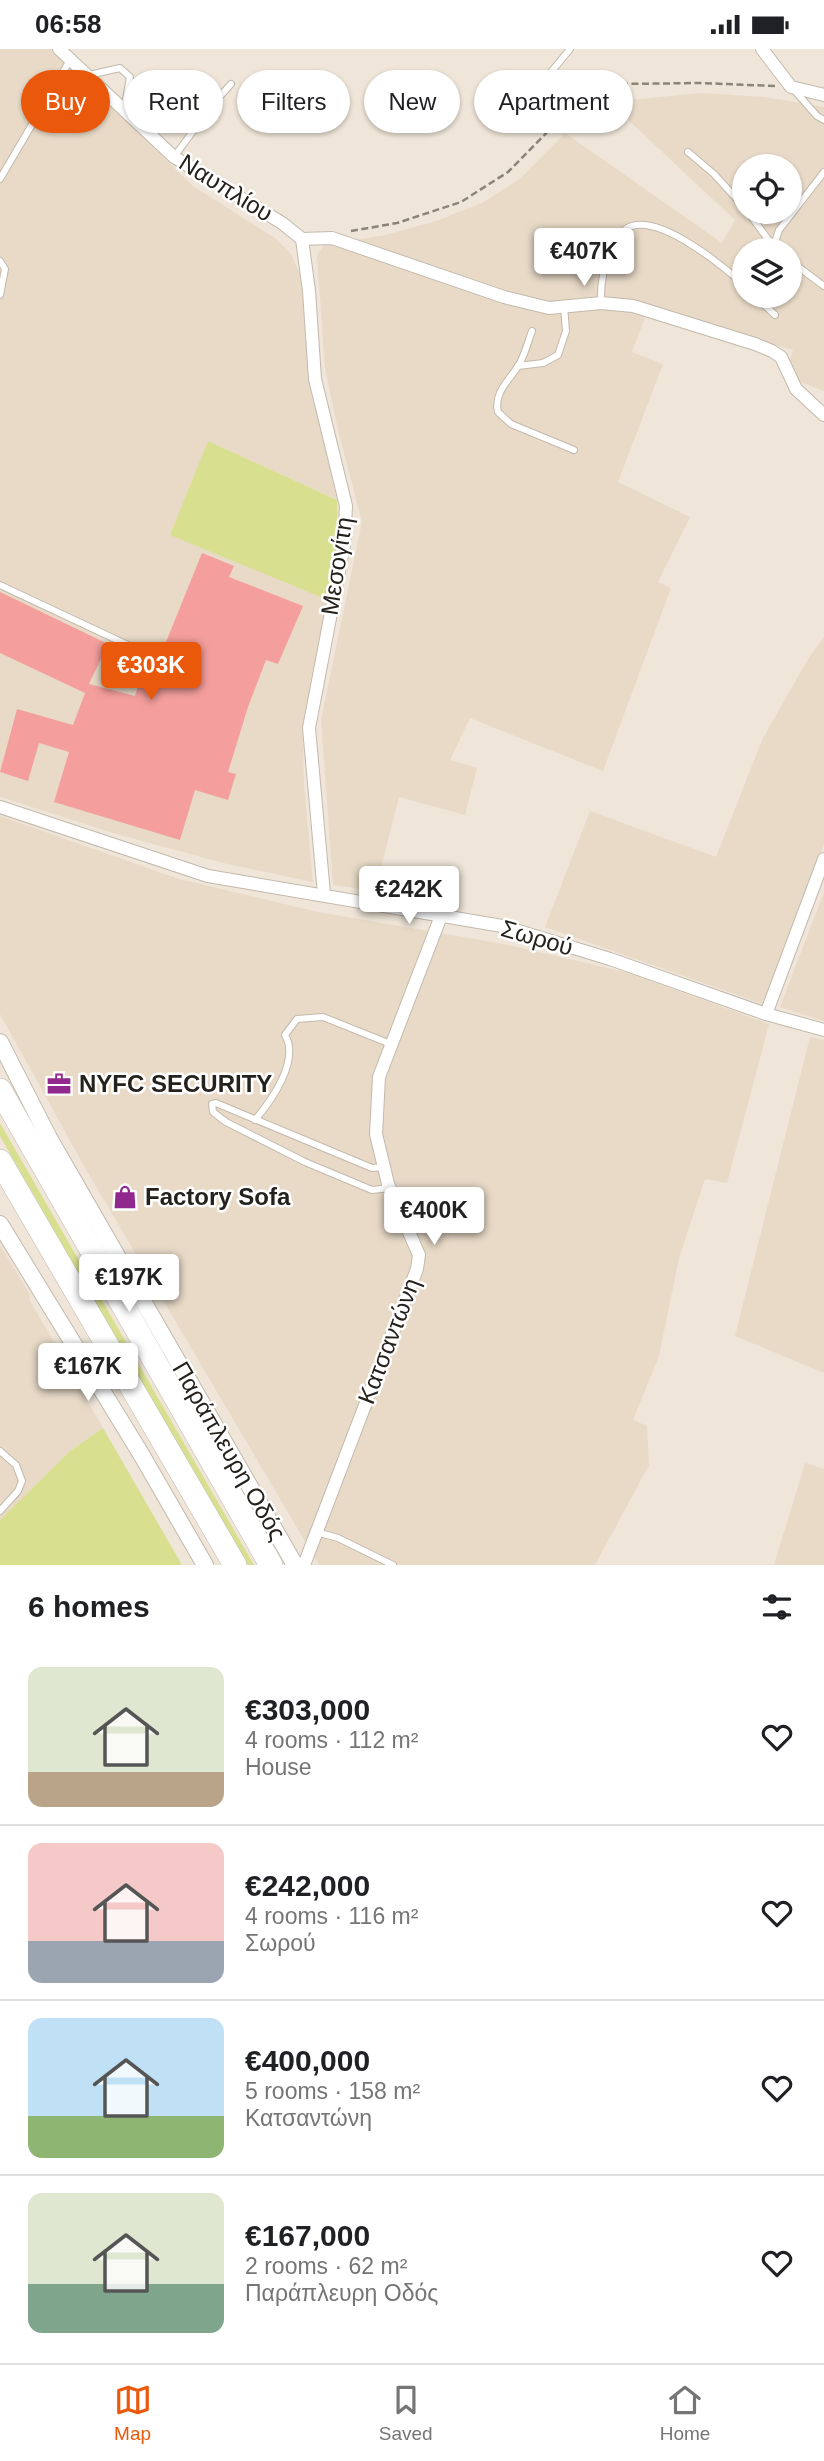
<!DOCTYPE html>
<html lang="en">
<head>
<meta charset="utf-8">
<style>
	:root { --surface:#fff; --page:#f6f6f6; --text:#202124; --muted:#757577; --line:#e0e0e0; --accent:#ea580c }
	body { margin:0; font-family:Helvetica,sans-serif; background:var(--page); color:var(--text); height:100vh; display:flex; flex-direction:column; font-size:26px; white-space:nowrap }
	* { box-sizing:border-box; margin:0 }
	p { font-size:23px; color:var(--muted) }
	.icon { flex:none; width:38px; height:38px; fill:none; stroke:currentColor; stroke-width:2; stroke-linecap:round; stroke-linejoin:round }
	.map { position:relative; height:1516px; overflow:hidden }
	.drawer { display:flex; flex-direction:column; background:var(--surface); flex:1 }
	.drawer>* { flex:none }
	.hud { position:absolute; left:21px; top:21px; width:782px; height:63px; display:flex; gap:14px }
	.fabs { position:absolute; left:732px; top:105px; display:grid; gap:14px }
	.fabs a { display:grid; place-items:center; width:70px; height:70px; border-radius:50%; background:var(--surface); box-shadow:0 2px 5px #0004; font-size:35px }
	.price { position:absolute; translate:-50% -60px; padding:0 16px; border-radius:7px; background:#fff; color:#222; font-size:23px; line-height:46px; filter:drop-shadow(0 2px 4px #0008) }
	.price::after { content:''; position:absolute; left:50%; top:42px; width:21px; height:16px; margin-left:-10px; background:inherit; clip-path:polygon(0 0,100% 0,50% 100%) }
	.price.on { background:var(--accent); color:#fff }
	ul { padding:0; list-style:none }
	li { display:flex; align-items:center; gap:21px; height:175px; padding:0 28px }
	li+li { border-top:2px solid var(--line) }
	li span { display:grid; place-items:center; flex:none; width:196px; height:140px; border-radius:14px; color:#555 }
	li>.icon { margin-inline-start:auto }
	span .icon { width:84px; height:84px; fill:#fffc; stroke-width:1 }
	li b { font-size:30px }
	h2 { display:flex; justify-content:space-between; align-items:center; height:84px; padding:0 28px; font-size:30px }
	.chip { padding:0 24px; border-radius:32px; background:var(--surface); box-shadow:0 2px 5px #0004; font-size:24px; line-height:63px }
	.chip.on { background:var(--accent); color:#fff }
	.status { display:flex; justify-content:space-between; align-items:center; height:49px; padding:0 35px; background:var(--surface); direction:ltr }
	.status svg { height:19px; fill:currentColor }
	.dock { display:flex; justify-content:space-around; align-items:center; height:98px; border-top:2px solid var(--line); background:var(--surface); font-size:19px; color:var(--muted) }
	.dock a { display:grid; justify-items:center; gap:4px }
	.dock .on { color:var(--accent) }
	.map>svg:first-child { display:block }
	.built { fill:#e8dac7; fill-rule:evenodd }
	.green { fill:#d8e090 }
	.building { fill:#f49f9d }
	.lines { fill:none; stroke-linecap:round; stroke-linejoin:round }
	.service-casing { stroke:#c2b9ac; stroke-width:8 }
	.minor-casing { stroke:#c2b9ac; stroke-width:14 }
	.tertiary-casing { stroke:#c2b9ac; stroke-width:18 }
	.motorway-casing { stroke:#c2b9ac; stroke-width:24 }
	.path { stroke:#8b847b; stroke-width:2.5; stroke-dasharray:7 3.5; stroke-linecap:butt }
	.service { stroke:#fff; stroke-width:6 }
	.minor { stroke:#fff; stroke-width:12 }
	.tertiary { stroke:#fff; stroke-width:16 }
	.motorway { stroke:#fff; stroke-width:23 }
	.labels { text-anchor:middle; stroke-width:5; stroke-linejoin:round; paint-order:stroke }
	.street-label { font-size:24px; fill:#25211c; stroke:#fff }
	.poi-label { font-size:24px; font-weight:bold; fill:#25211c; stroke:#fff; text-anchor:start }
</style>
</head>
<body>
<div class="status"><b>06:58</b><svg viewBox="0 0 49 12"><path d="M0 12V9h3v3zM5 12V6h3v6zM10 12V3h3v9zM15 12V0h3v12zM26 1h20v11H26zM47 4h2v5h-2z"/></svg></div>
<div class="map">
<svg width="824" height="1516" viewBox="0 0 824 1516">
	<rect width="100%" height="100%" fill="#efe5d8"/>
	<g class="built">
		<polygon points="0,0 52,0 193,137 275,189 291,205 301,227 308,322 337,451 208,392 328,551 312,628 303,689 304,736 313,833 223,814 113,784 0,748"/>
		<path d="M 702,44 L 764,48 L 824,58 L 824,342 L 785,327 L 793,301 L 649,258 L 632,303 L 663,315 L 618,433 L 690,468 L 658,533 L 671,539 L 603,722 L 470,669 L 450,711 L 477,719 L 465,766 L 399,748 L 375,842 L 333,836 L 321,671 L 362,473 L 338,381 L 325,319 L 317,206 L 324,196 L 386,186 L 436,172 L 482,154 L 521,129 L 565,84 L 722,194 L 735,171 L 609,53 ZM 744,117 L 789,117 L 789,163 L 744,163 ZM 744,201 L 789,201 L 789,247 L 744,247 Z"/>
		<polygon points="824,588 824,795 763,955 545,878 590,762 716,808 762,691 808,610"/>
		<polygon points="0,767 179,830 318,863 509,896 629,924 769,975 727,1134 705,1130 679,1209 659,1307 633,1371 647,1377 649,1416 595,1516 319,1516 84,1117 0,965"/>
		<polygon points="824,843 824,972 780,958"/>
		<polygon points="810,988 824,991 824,1324 735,1287"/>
		<polygon points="0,1196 30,1246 29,1250 103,1379 70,1402 0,1471"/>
		<polygon points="805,1414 824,1420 824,1516 774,1516"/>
	</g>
	<g class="green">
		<polygon points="208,392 337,451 338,487 328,551 170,486"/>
		<polygon points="0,1074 254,1516 246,1516 0,1087"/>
		<polygon points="103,1379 182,1516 0,1516 0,1471 70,1402"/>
	</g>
	<polygon class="building" points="202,504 234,517 229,528 303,557 278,615 266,611 248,658 228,723 236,725 228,751 195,741 180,791 54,753 69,703 39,694 28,732 0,723 17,660 73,676 85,644 0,604 0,543 108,595 89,635 135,647 147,608 164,598"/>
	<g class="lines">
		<g class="service-casing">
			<g id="service">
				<polyline points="89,26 120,19 130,28 124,61"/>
				<polyline points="795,42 817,67 824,71"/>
				<polyline points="533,45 570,0"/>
				<polyline points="688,103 714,125 744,158"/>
				<polyline points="174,108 213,55 231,35"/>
				<polyline points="0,130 70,11"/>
				<polyline points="748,163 775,200"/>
				<polyline points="773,199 779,181 824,123"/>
				<polyline points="789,211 824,237"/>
				<polyline points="0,212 5,220 0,246"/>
				<polyline points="755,247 775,266"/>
				<path d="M 601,254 C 600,235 604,217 611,201 C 615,192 621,180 632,177 C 663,168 722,216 744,236"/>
				<path d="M 532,282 C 528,293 525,304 520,314 C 511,330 493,343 498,363 L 511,375 L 574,401"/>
				<polyline points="518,317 543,314 558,306 566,282 564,257"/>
				<polyline points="0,536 132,598"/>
				<path d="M 255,1071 C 272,1051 300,1011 285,986 L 297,970 L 323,968 L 393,996"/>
				<polyline points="384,1118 372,1119 216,1054 212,1055 213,1063 226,1073 305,1113 372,1141 390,1139"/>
				<polyline points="0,1402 16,1416 22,1432 18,1442 0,1462"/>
				<polyline points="316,1483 338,1489 393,1516"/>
			</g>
		</g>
		<g class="minor-casing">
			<g id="minor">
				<polyline points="59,0 174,108 282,174 302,190"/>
				<polyline points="762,0 791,38 824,46"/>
				<polyline points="302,190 309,242 315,330 346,457 344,496 309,679 324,845"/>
				<polyline points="302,190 332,189 504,248 549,259 601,254 633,257 755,295 772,302 781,308 796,340 824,366"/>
				<polyline points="0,758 208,827 502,877 610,910 766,965 824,981"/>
				<polyline points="766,965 824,810"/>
				<polyline points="304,1516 417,1220 419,1206 388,1135 376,1085 379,1028 441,867"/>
			</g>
		</g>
		<g class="tertiary-casing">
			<g id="tertiary">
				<polyline points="0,993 49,1089 295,1516"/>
				<polyline points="0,1175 141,1405 205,1516"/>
			</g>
		</g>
		<g class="motorway-casing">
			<g id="motorway">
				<polyline points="0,1041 271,1516"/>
				<polyline points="0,1112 235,1516"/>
			</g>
		</g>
		<polyline class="path" points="351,182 397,174 461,153 508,123 570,60 621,35 700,34 775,37"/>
		<use href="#service" class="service"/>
		<use href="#minor" class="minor"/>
		<use href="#tertiary" class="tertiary"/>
		<use href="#motorway" class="motorway"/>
	</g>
	<defs>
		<g id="office-bare" transform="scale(1.89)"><path d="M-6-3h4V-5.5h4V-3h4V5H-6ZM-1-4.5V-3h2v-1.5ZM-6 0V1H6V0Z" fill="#90288d" stroke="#fff" stroke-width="2.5" paint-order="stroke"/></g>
		<g id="shop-bare" transform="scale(1.89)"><path d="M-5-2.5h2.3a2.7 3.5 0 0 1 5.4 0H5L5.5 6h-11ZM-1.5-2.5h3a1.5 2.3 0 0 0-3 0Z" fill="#90288d" stroke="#fff" stroke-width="2.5" paint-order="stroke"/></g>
	</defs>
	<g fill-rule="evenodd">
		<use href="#office-bare" x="59" y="1035"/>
		<use href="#shop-bare" x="125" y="1148"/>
	</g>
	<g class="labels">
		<g class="street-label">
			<text transform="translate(226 139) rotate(32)" y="8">Ναυπλίου</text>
			<text transform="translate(337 517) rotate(-81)" y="8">Μεσογίτη</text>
			<text transform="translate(537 889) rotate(16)" y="8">Σωρού</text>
			<text transform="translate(389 1292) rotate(-69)" y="8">Κατσαντώνη</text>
			<text transform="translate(229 1402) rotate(60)" y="8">Παράπλευρη Οδός</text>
		</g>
		<g class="poi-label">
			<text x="79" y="1043">NYFC SECURITY</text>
			<text x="145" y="1156">Factory Sofa</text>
		</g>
	</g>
</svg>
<div class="fabs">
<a><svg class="icon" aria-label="locate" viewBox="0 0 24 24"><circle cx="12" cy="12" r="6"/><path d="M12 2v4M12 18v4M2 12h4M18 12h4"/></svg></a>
<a><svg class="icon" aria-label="layers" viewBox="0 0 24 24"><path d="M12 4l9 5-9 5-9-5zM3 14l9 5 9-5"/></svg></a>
</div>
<b class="price" style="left:584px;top:239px">€407K</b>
<b class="price on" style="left:151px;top:653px">€303K</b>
<b class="price" style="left:409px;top:877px">€242K</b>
<b class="price" style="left:434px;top:1198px">€400K</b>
<b class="price" style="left:129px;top:1265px">€197K</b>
<b class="price" style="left:88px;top:1354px">€167K</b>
<div class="hud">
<a class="chip on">Buy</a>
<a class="chip">Rent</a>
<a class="chip">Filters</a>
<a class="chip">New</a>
<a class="chip">Apartment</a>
</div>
</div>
<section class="drawer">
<h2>6 homes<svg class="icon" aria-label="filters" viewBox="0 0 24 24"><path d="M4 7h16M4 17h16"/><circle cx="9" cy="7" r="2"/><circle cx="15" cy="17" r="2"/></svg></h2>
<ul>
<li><span style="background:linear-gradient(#dfe7d0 75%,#b9a48a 0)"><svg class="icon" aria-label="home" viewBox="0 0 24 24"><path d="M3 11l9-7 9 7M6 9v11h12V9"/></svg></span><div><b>€303,000</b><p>4 rooms · 112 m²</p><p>House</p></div><svg class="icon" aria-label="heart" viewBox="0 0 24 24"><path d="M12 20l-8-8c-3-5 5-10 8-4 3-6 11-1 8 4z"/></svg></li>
<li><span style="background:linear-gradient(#f6c9c9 70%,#9aa5b1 0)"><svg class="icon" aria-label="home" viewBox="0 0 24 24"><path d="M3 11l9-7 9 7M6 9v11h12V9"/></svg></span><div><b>€242,000</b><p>4 rooms · 116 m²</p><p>Σωρού</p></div><svg class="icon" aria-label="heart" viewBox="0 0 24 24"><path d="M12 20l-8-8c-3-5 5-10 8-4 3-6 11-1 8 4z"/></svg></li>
<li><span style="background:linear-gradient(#bfe0f5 70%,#8fb573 0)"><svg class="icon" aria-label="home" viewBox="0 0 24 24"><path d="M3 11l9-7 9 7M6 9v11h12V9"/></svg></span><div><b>€400,000</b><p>5 rooms · 158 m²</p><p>Κατσαντώνη</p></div><svg class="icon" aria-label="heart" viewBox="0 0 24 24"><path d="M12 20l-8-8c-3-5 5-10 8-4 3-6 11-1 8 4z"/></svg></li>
<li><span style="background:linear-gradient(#dfe7d0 65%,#7fa58c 0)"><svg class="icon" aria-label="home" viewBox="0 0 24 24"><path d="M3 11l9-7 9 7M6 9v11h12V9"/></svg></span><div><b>€167,000</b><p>2 rooms · 62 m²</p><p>Παράπλευρη Οδός</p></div><svg class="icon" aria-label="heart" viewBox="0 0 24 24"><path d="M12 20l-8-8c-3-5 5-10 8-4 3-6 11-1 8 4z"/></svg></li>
</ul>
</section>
<nav class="dock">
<a class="on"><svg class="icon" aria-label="map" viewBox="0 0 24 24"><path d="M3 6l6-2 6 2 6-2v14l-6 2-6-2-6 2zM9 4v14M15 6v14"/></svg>Map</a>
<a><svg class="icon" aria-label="saved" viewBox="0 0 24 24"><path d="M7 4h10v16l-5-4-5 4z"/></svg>Saved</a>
<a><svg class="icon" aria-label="home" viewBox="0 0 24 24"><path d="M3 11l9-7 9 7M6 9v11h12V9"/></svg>Home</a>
</nav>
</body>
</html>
